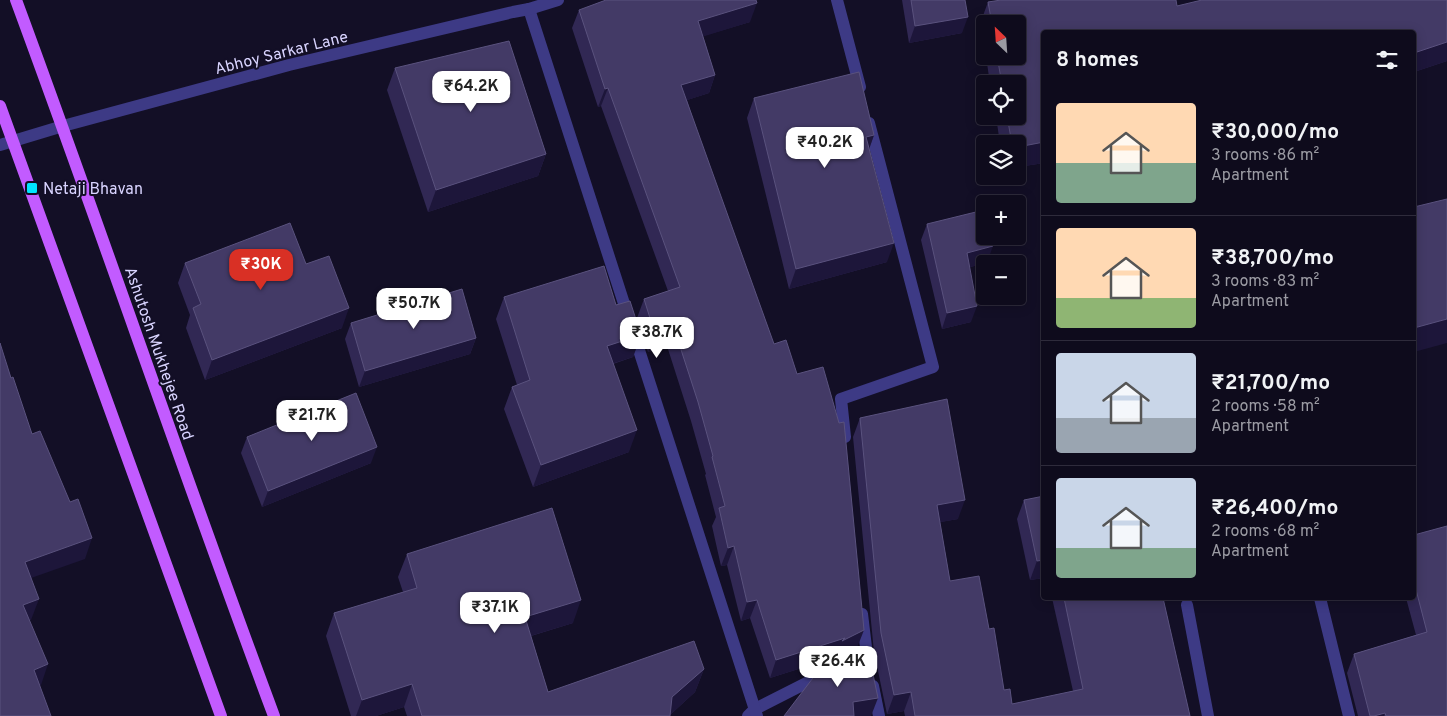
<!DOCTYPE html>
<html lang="en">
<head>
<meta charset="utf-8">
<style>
	:root { --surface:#0e0b1c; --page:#171425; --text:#f1f3f6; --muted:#9b9ba3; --line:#2e2b3b; --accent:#d93025 }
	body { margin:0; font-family:Overpass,sans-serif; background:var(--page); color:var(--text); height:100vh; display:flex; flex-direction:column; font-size:19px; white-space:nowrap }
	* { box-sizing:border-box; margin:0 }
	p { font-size:16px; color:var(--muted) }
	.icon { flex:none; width:28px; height:28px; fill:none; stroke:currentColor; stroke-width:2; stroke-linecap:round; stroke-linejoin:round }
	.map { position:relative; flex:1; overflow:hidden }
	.side { position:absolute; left:1041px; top:30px; width:375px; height:570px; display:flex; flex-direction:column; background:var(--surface); border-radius:5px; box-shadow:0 2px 12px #0003,0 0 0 1px var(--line) }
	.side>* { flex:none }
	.needle { width:32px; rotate:335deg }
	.tools { position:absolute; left:976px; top:15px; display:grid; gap:10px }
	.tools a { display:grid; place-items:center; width:50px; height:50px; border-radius:5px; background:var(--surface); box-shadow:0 2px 12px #0003,0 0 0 1px var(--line); font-size:25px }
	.price { position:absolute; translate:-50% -42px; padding:0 11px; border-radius:10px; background:#fff; color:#222; font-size:16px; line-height:32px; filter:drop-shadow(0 1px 2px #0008) }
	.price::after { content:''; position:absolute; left:50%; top:30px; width:15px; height:11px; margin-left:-8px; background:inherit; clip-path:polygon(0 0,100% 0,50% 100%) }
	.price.active { background:var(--accent); color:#fff }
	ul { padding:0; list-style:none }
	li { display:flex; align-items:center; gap:15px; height:125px; padding:0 15px }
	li+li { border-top:1px solid var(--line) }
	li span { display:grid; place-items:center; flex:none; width:140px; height:100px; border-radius:5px; color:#555 }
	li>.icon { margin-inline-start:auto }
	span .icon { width:60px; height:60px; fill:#fffc; stroke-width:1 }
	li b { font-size:21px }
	h2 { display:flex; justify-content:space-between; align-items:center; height:60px; padding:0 15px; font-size:21px }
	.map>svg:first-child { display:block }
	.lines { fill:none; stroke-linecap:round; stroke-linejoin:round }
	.service { stroke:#3d3a85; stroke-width:12 }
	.minor { stroke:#3d3a85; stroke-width:12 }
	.primary { stroke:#c25bff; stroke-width:12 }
	.wall { fill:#312854 }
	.shaded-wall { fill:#1d163a }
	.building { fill:#433a66; stroke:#5a527e }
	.poi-dot { fill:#00e5ff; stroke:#130f26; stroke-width:2 }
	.labels { text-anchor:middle; stroke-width:4; stroke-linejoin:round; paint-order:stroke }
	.street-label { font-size:16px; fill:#d9d4ff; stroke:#130f26 }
	.poi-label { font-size:16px; fill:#d9d4ff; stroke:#130f26; text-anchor:start }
</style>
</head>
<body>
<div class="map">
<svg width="1447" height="716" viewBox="0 0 1447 716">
	<rect width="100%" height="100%" fill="#130f26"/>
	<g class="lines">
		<g class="service">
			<polyline points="837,0 860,87"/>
			<polyline points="845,437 841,399 933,367 869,123"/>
			<polyline points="1187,605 1208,716"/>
			<polyline points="862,614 868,664"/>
			<polyline points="873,686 879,716"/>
			<polyline points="748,716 755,709 824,674"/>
		</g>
		<g class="minor">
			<polyline points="529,9 757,716"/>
			<polyline points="0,145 63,126 289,65 513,12 529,9 558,0"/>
			<polyline points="1320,598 1349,716"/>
		</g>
		<g class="primary">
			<path d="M 16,0 C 104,238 185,478 274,716"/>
			<polyline points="0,106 221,716"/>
		</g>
	</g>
	<g class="wall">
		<polygon points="902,0 965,0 962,33 909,43"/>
		<polygon points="1447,0 1447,61 1414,72 1414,32 1044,32 1044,163 1018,167 1018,144 1000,144 996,116 1018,116 1018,84 990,84 986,56 1018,56 1018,24 985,24 985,52 980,24 988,2 1177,6"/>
		<polygon points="579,10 750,22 703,36 715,75 709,93 687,100 857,648 835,659 836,657 770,678 750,618 741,621 727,565 721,566 712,526 716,517 705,475 706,474 691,421 667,346 648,352 637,318 644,299 668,291 601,106 598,107 572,28"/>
		<polygon points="395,68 546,154 538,176 428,212 387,90"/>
		<polygon points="754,98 874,135 869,149 887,262 789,289 747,118"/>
		<polygon points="927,224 987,263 970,267 971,322 942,329 921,240"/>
		<polygon points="185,263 306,264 342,328 205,380 186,328 190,315 178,283"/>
		<polygon points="504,297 616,305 641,335 633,357 613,364 629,452 533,487 504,409 512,387 517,385 496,319"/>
		<polygon points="351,323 476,338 470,354 359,387 345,339"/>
		<polygon points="860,418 958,519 940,522 950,581 989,629 1004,690 1012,704 1073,691 1052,598 1163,598 1190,716 905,716 904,711 887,714 874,652 853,437"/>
		<polygon points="247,437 371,463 262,507 241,453"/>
		<polygon points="1044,496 1044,578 1030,580 1017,519 1024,500"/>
		<polygon points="1414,535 1447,716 1358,716 1347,673 1354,654 1416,635 1406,598 1414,598"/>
		<polygon points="407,554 573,623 531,636 548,692 704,669 695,692 670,715 670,716 407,716 404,707 376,716 351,716 326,636 334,613 403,592 398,577"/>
	</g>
	<g class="shaded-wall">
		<polygon points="757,3 750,22 692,40 698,21"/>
		<polygon points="968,17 962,33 909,43 915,26"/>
		<polygon points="1447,42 1447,61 1414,72 1414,53"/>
		<polygon points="715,75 709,93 675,104 681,85"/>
		<polygon points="608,88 601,106 598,107 605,89"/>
		<polygon points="874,135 867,155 866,137"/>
		<polygon points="1044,142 1044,163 1018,167 1018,147"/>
		<polygon points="546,154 538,176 428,212 436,190"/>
		<polygon points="894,243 887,262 789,289 796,269"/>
		<polygon points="993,246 987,263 961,269 967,253"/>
		<polygon points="977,306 971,322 942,329 947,313"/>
		<polygon points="349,308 342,328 205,380 212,360"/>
		<polygon points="1447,319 1447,343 1414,352 1414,328"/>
		<polygon points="674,328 667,346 648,352 655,334"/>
		<polygon points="641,335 633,357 599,368 607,346"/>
		<polygon points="476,338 470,354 359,387 365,371"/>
		<polygon points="637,430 629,452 533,487 541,465"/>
		<polygon points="377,447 371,463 262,507 268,491"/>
		<polygon points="965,500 958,519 930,524 937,505"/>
		<polygon points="92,538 85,559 17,583 25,562"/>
		<polygon points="734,546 727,565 721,566 728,548"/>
		<polygon points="1044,560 1044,578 1030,580 1037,561"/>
		<polygon points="39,599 31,620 15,626 23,605"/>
		<polygon points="581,600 573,623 517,640 525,617"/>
		<polygon points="757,600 750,618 741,621 747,602"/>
		<polygon points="864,630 857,648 835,659 836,657 770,678 776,660"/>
		<polygon points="48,664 41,685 26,691 34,670"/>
		<polygon points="704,669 695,692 669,716 672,697"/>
		<polygon points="412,684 404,707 376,716 356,716 362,700"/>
		<polygon points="911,692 904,711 887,714 894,695"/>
		<polygon points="878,698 871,716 847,716 853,702"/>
		<polygon points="1385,713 1384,716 1374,716"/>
	</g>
	<g class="building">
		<polygon points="606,0 756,0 757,3 698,21 715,75 681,85 774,344 786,340 797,374 823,367 839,423 844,422 864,630 842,641 845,638 776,660 757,600 747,602 734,546 728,548 719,508 725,506 712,457 713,456 698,402 674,328 655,334 644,299 680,287 608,88 605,89 579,10"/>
		<polygon points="911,0 965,0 968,17 915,26"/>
		<polygon points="1001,0 1176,0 1177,6 1202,0 1447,0 1447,42 1414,53 1414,32 1044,32 1044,142 1018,147 1018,144 1012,144 1007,116 1018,116 1018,84 1002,84 997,56 1018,56 1018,24 992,24 988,2"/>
		<polygon points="509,41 546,154 436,190 395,68"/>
		<polygon points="859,72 874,135 866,137 894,243 796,269 754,98"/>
		<polygon points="1447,199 1447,319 1414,328 1414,207"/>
		<polygon points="984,210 985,236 990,236 993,246 967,253 977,306 947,313 927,224"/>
		<polygon points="290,223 306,264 329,256 349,308 212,360 193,308 201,304 185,263"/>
		<polygon points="604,266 616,305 630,301 641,335 607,346 637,430 541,465 512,387 530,380 504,297"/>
		<polygon points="462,289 476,338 365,371 351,323"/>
		<polygon points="0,343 11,378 13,377 32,434 40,431 70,502 78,499 92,538 25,562 39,599 23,605 48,664 34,670 51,716 0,716"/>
		<polygon points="356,393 377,447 268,491 247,437"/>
		<polygon points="947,399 965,500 937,505 950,581 979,576 989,629 994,628 1004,690 1010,689 1012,704 1083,689 1064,598 1163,598 1190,716 915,716 911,692 894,695 881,633 860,418"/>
		<polygon points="1044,496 1044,560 1037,561 1024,500"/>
		<polygon points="552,508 581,600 525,617 548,692 694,641 704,669 672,697 670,716 422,716 412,684 362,700 334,613 417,588 407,554"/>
		<polygon points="1447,526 1447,716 1386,716 1385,713 1374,716 1370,716 1354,654 1427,632 1414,582 1414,535"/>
		<polygon points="867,646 878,698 853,702 854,716 784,716 819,670"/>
	</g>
	<rect class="poi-dot" x="26" y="182" width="12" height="12" rx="2.5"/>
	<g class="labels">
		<g class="street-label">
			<text transform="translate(281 52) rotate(-14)" y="6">Abhoy Sarkar Lane</text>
			<text transform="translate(160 353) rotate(71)" y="6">Ashutosh Mukhejee Road</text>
		</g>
		<g class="poi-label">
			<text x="43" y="194">Netaji Bhavan</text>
		</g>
	</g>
</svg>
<div class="tools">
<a><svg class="needle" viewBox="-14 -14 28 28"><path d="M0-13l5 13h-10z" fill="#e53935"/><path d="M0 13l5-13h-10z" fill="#9b9ba3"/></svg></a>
<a><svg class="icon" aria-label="locate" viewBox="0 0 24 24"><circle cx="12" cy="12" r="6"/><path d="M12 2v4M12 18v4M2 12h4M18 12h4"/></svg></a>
<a><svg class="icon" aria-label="layers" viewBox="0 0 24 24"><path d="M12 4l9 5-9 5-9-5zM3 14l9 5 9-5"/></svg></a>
<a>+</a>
<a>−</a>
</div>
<b class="price" style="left:471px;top:113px">₹64.2K</b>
<b class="price" style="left:825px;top:169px">₹40.2K</b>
<b class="price active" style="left:261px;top:291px">₹30K</b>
<b class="price" style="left:414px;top:330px">₹50.7K</b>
<b class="price" style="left:657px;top:359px">₹38.7K</b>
<b class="price" style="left:312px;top:442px">₹21.7K</b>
<b class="price" style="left:495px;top:634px">₹37.1K</b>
<b class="price" style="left:838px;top:688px">₹26.4K</b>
<section class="side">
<h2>8 homes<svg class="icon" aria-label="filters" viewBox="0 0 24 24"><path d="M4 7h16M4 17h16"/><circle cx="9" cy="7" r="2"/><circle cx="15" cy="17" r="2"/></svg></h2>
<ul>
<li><span style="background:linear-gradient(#ffd9b3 60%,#7fa58c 0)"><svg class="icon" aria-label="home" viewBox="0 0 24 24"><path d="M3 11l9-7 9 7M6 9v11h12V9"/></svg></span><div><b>₹30,000/mo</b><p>3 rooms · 86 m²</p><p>Apartment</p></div></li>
<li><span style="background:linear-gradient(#ffd9b3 70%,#8fb573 0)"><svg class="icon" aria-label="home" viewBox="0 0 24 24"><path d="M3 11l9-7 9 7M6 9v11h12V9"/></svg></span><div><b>₹38,700/mo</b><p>3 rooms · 83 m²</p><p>Apartment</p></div></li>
<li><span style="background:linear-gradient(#c9d6e8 65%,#9aa5b1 0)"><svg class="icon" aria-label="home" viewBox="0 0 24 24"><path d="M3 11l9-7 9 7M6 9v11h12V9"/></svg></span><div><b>₹21,700/mo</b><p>2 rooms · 58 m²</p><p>Apartment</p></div></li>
<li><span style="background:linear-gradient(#c9d6e8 70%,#7fa58c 0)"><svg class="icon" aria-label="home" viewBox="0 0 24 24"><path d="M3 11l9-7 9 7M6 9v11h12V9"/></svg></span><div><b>₹26,400/mo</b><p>2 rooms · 68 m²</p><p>Apartment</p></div></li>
</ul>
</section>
</div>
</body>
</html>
